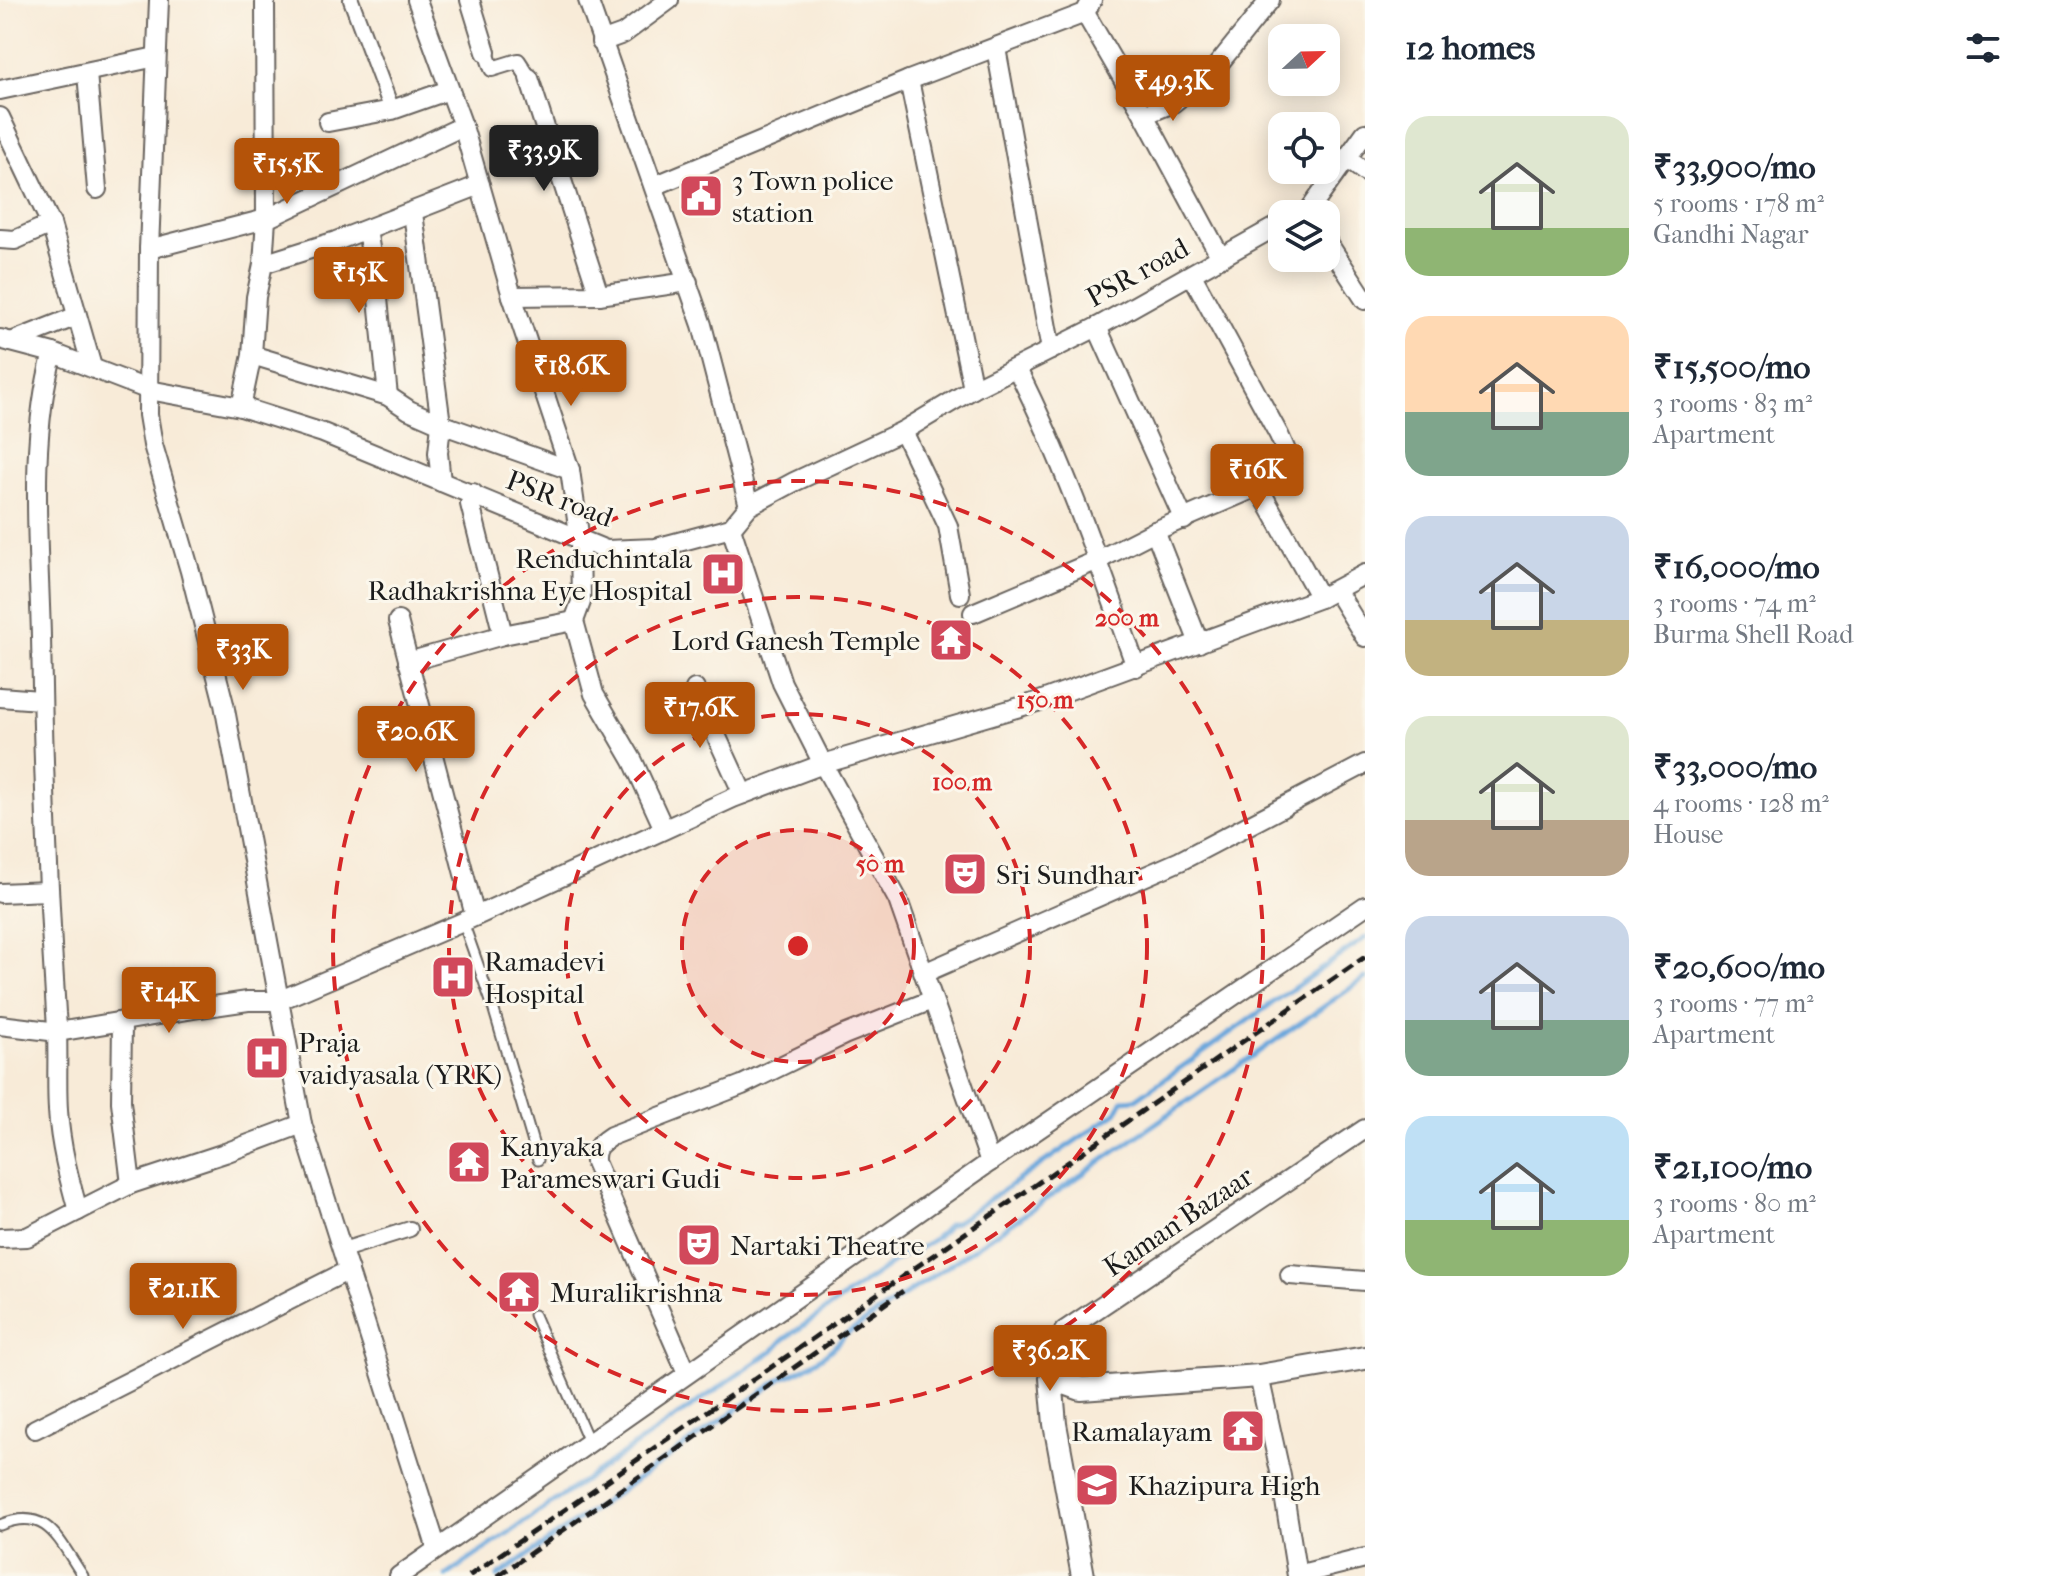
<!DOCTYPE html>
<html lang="en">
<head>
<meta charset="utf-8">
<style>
	:root { --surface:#fff; --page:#f6f6f7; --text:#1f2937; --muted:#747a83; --accent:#b45309 }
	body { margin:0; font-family:"IM FELL French Canon",serif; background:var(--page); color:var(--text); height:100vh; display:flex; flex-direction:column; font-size:30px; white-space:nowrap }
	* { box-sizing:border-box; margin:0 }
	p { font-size:26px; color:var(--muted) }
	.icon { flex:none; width:44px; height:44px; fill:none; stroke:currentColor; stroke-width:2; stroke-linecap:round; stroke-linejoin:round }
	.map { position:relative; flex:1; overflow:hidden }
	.details { display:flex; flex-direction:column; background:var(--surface); width:680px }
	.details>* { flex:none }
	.needle { width:52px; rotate:68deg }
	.tools { position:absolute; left:1268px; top:24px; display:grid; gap:16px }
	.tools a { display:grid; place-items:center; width:72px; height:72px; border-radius:16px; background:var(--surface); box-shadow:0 4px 20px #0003; font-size:40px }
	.price { position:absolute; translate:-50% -68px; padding:0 18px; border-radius:8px; background:var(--accent); color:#fff; font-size:26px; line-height:52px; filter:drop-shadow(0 2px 4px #0008) }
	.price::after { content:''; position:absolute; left:50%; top:48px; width:24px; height:18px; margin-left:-12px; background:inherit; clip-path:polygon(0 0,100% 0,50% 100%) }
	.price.on { background:#222; color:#fff }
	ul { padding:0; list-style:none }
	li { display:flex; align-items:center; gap:24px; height:200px; padding:0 40px }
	li span { display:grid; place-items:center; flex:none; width:224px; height:160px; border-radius:24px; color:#555 }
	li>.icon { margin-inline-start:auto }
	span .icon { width:96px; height:96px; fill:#fffc; stroke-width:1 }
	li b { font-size:34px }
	h2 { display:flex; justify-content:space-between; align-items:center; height:96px; padding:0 40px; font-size:34px }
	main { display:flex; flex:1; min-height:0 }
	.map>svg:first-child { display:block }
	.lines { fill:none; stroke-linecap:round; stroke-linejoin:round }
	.stream { stroke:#6ca7dc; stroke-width:5 }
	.service-casing { stroke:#69645e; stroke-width:13 }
	.pedestrian-casing { stroke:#69645e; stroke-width:18 }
	.minor-casing { stroke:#69645e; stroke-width:22 }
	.tertiary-casing { stroke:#69645e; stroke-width:26 }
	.service { stroke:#fff; stroke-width:9 }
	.pedestrian { stroke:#fff; stroke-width:14 }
	.minor { stroke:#fff; stroke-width:18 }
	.tertiary { stroke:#fff; stroke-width:22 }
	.rail { stroke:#1c1c1c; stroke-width:5; stroke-dasharray:12 6; stroke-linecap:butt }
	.ring { fill:none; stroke:#d62828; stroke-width:4; stroke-dasharray:14 10 }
	.labels { text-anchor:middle; stroke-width:6; stroke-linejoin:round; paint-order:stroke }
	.poi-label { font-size:28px; fill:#1c1c1c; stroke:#fbf7ec; text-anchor:start }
	.street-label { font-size:28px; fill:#1c1c1c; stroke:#fbf7ec }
	.centre { fill:#d62828; stroke:#fbf7ec; stroke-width:4 }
	.ring-label { font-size:24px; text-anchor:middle; font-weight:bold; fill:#d62828; stroke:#fbf7ec; stroke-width:6; stroke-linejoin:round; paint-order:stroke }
</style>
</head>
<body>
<main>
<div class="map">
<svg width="1365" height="1576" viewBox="0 0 1365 1576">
	<rect width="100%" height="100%" fill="#fbf7ec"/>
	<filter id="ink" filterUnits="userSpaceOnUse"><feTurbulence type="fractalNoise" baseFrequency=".0125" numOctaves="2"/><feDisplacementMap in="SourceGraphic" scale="16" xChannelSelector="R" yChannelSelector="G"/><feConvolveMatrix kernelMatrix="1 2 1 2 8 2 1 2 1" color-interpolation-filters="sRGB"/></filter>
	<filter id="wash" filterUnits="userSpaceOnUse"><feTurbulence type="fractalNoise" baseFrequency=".006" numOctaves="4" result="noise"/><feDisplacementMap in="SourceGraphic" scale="32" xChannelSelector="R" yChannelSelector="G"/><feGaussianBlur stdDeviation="1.8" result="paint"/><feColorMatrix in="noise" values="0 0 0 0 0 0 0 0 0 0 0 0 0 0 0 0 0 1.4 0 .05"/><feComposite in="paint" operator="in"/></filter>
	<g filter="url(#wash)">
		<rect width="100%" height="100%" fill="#f8ebd8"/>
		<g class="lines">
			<g class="stream">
				<path d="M 446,1576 L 775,1349 L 783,1340 L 904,1255 C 919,1250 939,1238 948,1225 L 955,1223 L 1116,1113 L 1123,1100 L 1136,1099 L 1365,938"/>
				<path d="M 498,1576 L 782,1378 C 805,1370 829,1355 845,1335 L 1015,1221 L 1365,978"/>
			</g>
		</g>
	</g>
	<g filter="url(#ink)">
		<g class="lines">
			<g class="service-casing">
				<g id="service">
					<polyline points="463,922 493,1007 538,1160"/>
					<polyline points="534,1315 589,1442"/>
					<path d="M 0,1525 C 48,1505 59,1541 83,1576"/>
				</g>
			</g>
			<g class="pedestrian-casing">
				<g id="pedestrian">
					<polyline points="351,0 392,110"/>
					<polyline points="486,52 492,69 518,61 529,78"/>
					<polyline points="343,1250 410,1229"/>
				</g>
			</g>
			<g class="minor-casing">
				<g id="minor">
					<polyline points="159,0 149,249 148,415 153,445 190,571 224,704 302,1124 437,1549"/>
					<polyline points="417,0 463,126 512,296 570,470 580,541 581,602 574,621 594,694 633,761 664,829"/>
					<polyline points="470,0 486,52"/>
					<polyline points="588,0 702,325 749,506"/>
					<polyline points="1085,13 1144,115 1220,256"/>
					<polyline points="601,42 623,34 669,0"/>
					<polyline points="996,48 1051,350"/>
					<polyline points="87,73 97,189"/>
					<polyline points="529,78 599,295"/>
					<polyline points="909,80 973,389"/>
					<polyline points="0,90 156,57"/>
					<polyline points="1144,115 1173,103 1212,72 1270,0"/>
					<polyline points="0,117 51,224 92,367"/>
					<polyline points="328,122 392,110 449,90"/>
					<polyline points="1346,158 1365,172"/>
					<polyline points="654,186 909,80 1085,13 1092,0"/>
					<polyline points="413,213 441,424 438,453 441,482"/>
					<polyline points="1304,214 1308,212 1365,133"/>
					<polyline points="367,230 377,289 388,396"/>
					<polyline points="0,239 15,240 51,224"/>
					<polyline points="1326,240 1365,300"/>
					<polyline points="149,249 266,219 463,126"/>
					<polyline points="263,264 336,241 480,185"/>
					<polyline points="512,296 599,295 688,282"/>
					<polyline points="1097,327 1184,520"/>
					<polyline points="0,339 53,353 149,390 241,407 323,433 606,550 656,548 731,528 749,506 794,482 903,431 973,389 1097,327 1282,223"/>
					<polyline points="11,342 77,316"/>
					<path d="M 53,353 C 28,440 39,547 41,637 C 43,763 48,888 56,1013 C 59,1046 56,1078 58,1110 C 60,1145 69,1178 78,1211"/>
					<polyline points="252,355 388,396 409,410 441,424 570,470"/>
					<path d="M 1017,369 C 1065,464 1100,566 1136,667"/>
					<polyline points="241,407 252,355 256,297 263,264 266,219 265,0"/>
					<polyline points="903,431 948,526 960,594"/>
					<polyline points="1259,488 1320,598"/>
					<polyline points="473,493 470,504 503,635"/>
					<polyline points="731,528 782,683 823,764 898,900 990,1162"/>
					<polyline points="1155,531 1199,643"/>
					<polyline points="1336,590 1365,637"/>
					<polyline points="973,613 1098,560 1155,531 1285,475 1291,462 1279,435 1192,275"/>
					<polyline points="398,621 475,916"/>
					<polyline points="408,662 503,635 574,621"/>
					<polyline points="695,689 743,794"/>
					<polyline points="0,697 40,700"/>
					<polyline points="0,893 48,891"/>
					<polyline points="924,973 1180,861 1365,764"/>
					<polyline points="122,1023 121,1102 131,1184"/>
					<polyline points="0,1025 58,1032 200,1008 248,1001 278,1001 463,922 733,798 823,764 1037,702 1320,598 1365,574"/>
					<polyline points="0,1238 27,1237 131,1184 225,1153 302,1124"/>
					<polyline points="1290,1275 1365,1281"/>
					<path d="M 687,1373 L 595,1162 C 594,1148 599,1144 611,1136 L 742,1085 L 844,1035 L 932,1000"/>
					<polyline points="1259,1376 1281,1476 1297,1576"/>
					<polyline points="1051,1378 1054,1349 1064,1331 1365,1129"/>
					<polyline points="35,1429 349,1270"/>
					<polyline points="1297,1575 1365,1558"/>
					<polyline points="399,1576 990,1162 1365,906"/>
				</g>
			</g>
			<g class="tertiary-casing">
				<polyline id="tertiary" points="1083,1576 1055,1424 1051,1378 1081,1389 1259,1376 1365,1358"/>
			</g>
			<use href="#service" class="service"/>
			<use href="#pedestrian" class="pedestrian"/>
			<use href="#minor" class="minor"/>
			<use href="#tertiary" class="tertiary"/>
			<g class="rail">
				<polyline points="469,1576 1365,957"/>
				<polyline points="498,1576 903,1291"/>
			</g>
		</g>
	</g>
	<circle cx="798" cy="946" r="116" fill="#d62828" fill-opacity=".12"/>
	<g class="ring">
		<circle cx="798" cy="946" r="116"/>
		<circle cx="798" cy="946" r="232"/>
		<circle cx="798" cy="946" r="349"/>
		<circle cx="798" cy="946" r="465"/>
	</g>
	<defs>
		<g id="civic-square" transform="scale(2.3)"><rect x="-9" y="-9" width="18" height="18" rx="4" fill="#d1495b" stroke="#fbf7ec"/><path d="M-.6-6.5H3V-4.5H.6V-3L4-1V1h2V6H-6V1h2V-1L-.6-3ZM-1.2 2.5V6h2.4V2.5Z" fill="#fff"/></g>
		<g id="hospital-square" transform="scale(2.3)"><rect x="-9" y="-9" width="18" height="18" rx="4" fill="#d1495b" stroke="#fbf7ec"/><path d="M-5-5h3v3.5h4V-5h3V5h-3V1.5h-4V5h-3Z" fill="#fff"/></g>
		<g id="temple-square" transform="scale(2.3)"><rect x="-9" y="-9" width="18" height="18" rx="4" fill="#d1495b" stroke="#fbf7ec"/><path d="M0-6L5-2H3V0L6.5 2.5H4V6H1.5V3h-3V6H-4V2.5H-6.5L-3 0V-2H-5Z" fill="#fff"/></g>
		<g id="theatre-square" transform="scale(2.3)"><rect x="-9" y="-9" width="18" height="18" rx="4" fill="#d1495b" stroke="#fbf7ec"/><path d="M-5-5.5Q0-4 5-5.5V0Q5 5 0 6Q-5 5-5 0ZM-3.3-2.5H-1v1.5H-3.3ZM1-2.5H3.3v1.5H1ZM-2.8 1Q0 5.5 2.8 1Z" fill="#fff"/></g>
		<g id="school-square" transform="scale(2.3)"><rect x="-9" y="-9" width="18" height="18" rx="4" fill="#d1495b" stroke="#fbf7ec"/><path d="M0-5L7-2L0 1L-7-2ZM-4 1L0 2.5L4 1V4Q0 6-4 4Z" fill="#fff"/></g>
	</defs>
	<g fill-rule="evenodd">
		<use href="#civic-square" x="701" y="196"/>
		<use href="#hospital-square" x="723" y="574"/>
		<use href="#temple-square" x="951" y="640"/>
		<use href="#theatre-square" x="965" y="874"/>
		<use href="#hospital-square" x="453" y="977"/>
		<use href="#hospital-square" x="267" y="1058"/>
		<use href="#temple-square" x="469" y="1162"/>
		<use href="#theatre-square" x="699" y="1245"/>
		<use href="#temple-square" x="519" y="1292"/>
		<use href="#temple-square" x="1243" y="1431"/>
		<use href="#school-square" x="1097" y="1485"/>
	</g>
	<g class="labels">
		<g class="poi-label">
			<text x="732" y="190">3 Town police<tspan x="732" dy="32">station</tspan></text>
			<text x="692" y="568" text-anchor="end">Renduchintala<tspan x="692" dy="32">Radhakrishna Eye Hospital</tspan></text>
			<text x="920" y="650" text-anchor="end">Lord Ganesh Temple</text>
			<text x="996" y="884">Sri Sundhar</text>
			<text x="484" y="971">Ramadevi<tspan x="484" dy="32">Hospital</tspan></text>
			<text x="298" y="1052">Praja<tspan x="298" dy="32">vaidyasala (YRK)</tspan></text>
			<text x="500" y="1156">Kanyaka<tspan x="500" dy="32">Parameswari Gudi</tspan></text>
			<text x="730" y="1255">Nartaki Theatre</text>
			<text x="550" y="1302">Muralikrishna</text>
			<text x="1212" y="1441" text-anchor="end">Ramalayam</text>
			<text x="1128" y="1495">Khazipura High</text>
		</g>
		<g class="street-label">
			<text transform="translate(1137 272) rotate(-29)" y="10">PSR road</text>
			<text transform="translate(560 498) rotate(21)" y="10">PSR road</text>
			<text transform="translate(1178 1221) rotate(-34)" y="10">Kaman Bazaar</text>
		</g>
	</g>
	<circle cx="798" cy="946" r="12" class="centre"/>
	<g class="ring-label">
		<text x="1127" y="626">200 m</text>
		<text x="1045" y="708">150 m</text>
		<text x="962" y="790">100 m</text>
		<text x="880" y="872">50 m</text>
	</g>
</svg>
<div class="tools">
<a><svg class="needle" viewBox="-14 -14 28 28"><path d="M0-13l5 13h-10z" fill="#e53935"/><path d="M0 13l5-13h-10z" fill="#747a83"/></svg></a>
<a><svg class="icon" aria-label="locate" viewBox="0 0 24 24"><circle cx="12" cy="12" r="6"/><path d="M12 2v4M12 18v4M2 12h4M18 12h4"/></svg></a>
<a><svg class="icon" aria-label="layers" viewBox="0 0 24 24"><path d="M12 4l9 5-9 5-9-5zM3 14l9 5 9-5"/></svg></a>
</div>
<b class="price" style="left:1173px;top:123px">₹49.3K</b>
<b class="price on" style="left:544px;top:193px">₹33.9K</b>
<b class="price" style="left:287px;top:206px">₹15.5K</b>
<b class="price" style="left:359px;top:315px">₹15K</b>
<b class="price" style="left:571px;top:408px">₹18.6K</b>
<b class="price" style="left:1257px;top:512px">₹16K</b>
<b class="price" style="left:243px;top:692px">₹33K</b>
<b class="price" style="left:700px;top:750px">₹17.6K</b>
<b class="price" style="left:416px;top:774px">₹20.6K</b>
<b class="price" style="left:169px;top:1035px">₹14K</b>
<b class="price" style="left:183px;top:1331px">₹21.1K</b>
<b class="price" style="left:1050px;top:1393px">₹36.2K</b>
</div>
<section class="details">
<h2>12 homes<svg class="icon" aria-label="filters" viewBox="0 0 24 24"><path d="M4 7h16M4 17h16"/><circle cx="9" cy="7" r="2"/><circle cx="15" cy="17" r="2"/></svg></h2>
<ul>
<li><span style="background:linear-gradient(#dfe7d0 70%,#8fb573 0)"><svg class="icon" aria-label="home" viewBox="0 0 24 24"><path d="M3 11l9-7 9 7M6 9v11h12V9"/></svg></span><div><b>₹33,900/mo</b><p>5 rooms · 178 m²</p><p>Gandhi Nagar</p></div></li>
<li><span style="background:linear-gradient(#ffd9b3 60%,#7fa58c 0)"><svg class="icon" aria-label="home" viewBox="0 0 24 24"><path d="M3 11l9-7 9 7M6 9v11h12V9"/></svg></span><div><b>₹15,500/mo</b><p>3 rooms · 83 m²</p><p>Apartment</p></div></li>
<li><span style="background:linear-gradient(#c9d6e8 65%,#c2b280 0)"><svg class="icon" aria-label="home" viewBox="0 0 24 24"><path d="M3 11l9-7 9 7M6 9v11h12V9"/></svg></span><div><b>₹16,000/mo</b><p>3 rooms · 74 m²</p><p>Burma Shell Road</p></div></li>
<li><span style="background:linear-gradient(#dfe7d0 65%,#b9a48a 0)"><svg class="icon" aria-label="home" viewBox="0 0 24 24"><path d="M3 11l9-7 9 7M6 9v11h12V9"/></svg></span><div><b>₹33,000/mo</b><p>4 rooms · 128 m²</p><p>House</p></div></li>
<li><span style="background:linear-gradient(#c9d6e8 65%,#7fa58c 0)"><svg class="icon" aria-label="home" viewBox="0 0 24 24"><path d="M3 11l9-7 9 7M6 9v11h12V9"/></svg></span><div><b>₹20,600/mo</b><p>3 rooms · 77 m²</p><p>Apartment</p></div></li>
<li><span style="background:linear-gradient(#bfe0f5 65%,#8fb573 0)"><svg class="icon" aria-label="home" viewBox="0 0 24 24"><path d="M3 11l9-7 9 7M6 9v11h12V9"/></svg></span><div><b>₹21,100/mo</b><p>3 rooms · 80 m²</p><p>Apartment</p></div></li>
</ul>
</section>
</main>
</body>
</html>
